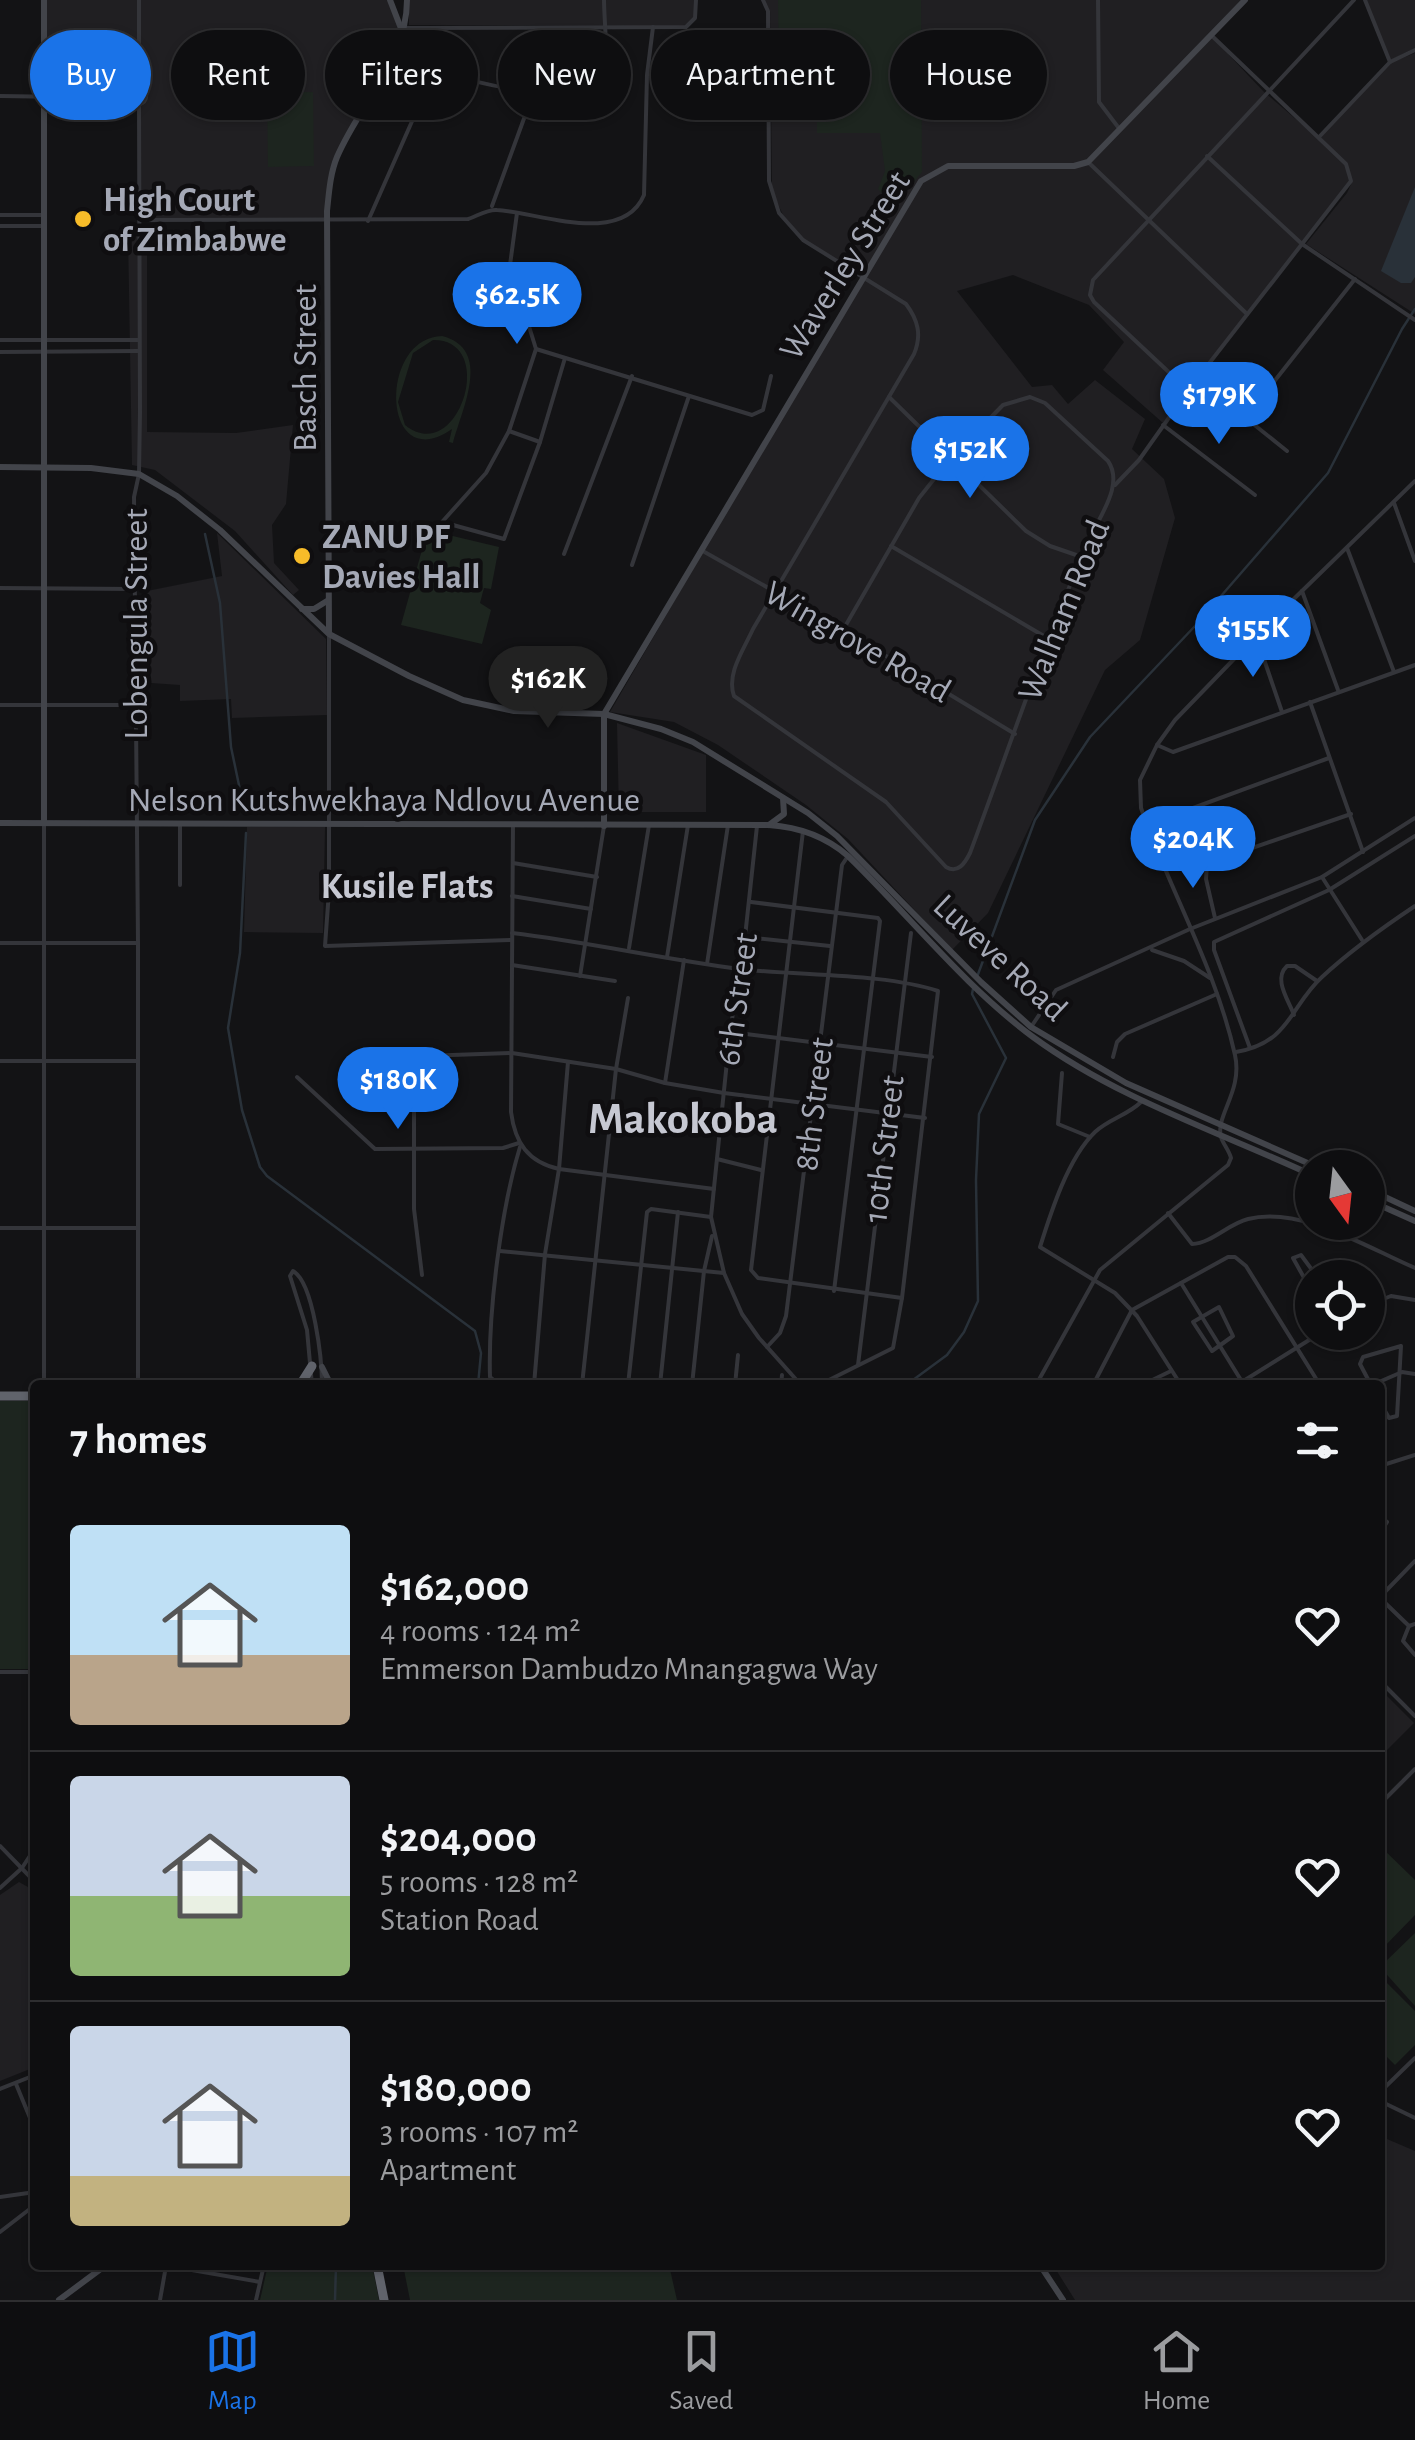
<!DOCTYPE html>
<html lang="en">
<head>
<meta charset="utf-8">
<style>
	:root { --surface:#0e0e10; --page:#1c1c1e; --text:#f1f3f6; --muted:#9b9c9f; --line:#2e2e30; --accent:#1a73e8 }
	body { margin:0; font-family:"Alegreya Sans",sans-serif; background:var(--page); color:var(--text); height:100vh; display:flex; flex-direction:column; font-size:38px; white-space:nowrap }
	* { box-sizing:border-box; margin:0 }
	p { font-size:32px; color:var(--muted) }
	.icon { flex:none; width:55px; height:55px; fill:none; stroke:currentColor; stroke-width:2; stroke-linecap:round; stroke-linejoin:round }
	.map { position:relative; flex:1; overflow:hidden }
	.sheet { position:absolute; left:30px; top:1380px; width:1355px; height:890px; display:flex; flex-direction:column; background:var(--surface); border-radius:10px; box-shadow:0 2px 8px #0004,0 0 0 2px var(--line) }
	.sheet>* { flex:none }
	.guide { position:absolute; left:30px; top:30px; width:1355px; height:90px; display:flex; gap:20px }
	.needle { width:65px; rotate:165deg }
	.controls { position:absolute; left:1295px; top:1150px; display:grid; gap:20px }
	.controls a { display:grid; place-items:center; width:90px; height:90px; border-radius:50%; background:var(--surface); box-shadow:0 2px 8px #0004,0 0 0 2px var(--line); font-size:50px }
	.price { position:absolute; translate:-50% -85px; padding:0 22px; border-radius:35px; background:var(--accent); color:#fff; font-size:32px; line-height:65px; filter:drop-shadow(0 2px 5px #0008) }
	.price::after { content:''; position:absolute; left:50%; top:60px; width:30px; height:22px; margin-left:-15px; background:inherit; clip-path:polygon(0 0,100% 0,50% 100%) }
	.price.active { background:#222; color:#fff }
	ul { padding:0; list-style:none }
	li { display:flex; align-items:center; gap:30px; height:250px; padding:0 40px }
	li+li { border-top:2px solid var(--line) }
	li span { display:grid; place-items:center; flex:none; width:280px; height:200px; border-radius:10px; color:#555 }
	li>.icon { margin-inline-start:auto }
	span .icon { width:120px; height:120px; fill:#fffc; stroke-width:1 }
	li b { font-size:42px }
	h2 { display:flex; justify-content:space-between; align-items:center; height:120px; padding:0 40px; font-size:42px }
	.tag { padding:0 35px; border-radius:45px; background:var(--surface); box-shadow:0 2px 8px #0004,0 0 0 2px var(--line); font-size:35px; line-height:90px }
	.tag.active { background:var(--accent); color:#fff }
	.menu { display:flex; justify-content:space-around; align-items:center; height:140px; border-top:2px solid var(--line); background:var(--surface); font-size:28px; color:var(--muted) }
	.menu a { display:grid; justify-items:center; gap:5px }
	.menu .active { color:var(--accent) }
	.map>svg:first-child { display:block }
	.built { fill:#201f22 }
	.green { fill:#1d251f; fill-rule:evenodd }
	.water { fill:#293139 }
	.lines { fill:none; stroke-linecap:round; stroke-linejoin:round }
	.stream { stroke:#293139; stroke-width:2.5 }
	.street { stroke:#34353a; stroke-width:4 }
	.secondary { stroke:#42444a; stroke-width:6 }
	.highway { stroke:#60636b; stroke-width:9 }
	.poi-dot { fill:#f7bc29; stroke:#0f0e10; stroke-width:4 }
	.labels { text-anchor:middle; stroke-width:9; stroke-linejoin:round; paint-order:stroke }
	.poi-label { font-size:35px; font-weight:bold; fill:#a5a9b6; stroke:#0f0e10; text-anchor:start }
	.street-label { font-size:35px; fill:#a5a9b6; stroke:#0f0e10 }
	.neighbourhood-label { font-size:38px; font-weight:bold; fill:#c6c8d2; stroke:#0f0e10 }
	.district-label { font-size:45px; font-weight:bold; fill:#c6c8d2; stroke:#0f0e10 }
</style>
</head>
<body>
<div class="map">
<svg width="1415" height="2300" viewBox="0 0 1415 2300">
	<rect width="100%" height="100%" fill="#131315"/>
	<g class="built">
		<polygon points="44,0 389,0 401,28 400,40 333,164 325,218 140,218 140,104 132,97 44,95"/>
		<polygon points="409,0 695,0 695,18 686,26 409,25"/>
		<polygon points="765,0 1242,0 1210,35 1264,92 1318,138 1390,63 1415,53 1415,314 1306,244 1347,193 1353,180 1163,423 1103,370 1124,342 1089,305 1013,275 957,291 1032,387 1052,385 1068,404 1095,380 1145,419 1132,449 1164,479 1175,518 1140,640 1105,670 988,913 952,950 848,839 806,805 718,745 674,722 610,712 863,276 802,238 783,215 772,191 770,11"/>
		<polygon points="1366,0 1415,0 1415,48 1391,60"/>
		<polygon points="147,233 147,432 236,433 293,425 286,504 272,525 274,563 299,590 293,595 235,531 155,470 132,465 128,234"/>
		<polygon points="217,533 326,639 327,715 232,718 231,699 180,701 180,685 151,683 147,591 222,576"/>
		<polygon points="617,723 706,755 706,812 619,812"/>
		<polygon points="247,827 325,827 323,933 244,932"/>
		<polygon points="1380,1689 1414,1723 1380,1757"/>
		<polygon points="19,1882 35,1891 35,2067 0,2081 0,1895"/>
		<polygon points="1380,2136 1415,2151 1415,2300 1075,2300 1053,2265 1380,2265"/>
	</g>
	<g class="green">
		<polygon points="778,0 921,0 922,172 894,206 878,189 885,171 880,133 817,133 817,69 779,69"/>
		<polygon points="313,92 314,166 268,167 267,93"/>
		<path d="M 442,336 C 493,349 462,409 453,443 L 449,442 L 452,429 C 382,478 377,338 442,336 ZM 433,340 C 499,339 458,468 405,425 L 398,402 L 413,353 Z"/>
		<polygon points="436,532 499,547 491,589 484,588 480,603 491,610 482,644 401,625 425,539"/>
		<rect x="0" y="1401" width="35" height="268"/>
		<polygon points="1380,1846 1415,1880 1415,1915 1380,1951"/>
		<polygon points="1415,1933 1415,2006 1380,1967"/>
		<polygon points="1380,1976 1415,2011 1415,2045 1395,2065 1380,2050"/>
		<polygon points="268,2265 372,2265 379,2300 260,2300"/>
		<polygon points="403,2265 669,2265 677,2300 410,2300"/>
	</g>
	<polygon class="water" points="1415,187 1415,277 1411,283 1401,283 1381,271"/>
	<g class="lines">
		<g class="stream">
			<polyline points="205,534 220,603 231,747 244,809"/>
			<polyline points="246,833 240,953 228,1028 242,1110 260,1167 267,1176 475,1331 481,1353 478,1385"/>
			<polyline points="977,977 1035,820 1090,737 1195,626 1328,473 1402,329 1415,309"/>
			<polyline points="901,1385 913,1380 947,1355 964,1332 978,1301 976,1180 979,1114 1006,1058 972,994 973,989"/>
			<polyline points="335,2300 336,2265"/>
		</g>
		<g class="street">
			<polyline points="139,0 139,89"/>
			<path d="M 763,0 L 768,11 L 769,181 L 779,213 L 803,240 L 906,304 C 918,320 922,335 914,354 L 753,629 C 744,649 726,674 734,696 L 886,802 L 946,867 C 958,874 965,863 970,853 C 1010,746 1046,636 1093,532 C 1103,511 1123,483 1108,461 L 1045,403 L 1030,397 L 1003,405 L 950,459 L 919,498 L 843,630"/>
			<polyline points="1098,0 1099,102 1118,127"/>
			<polyline points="1365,0 1390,62"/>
			<polyline points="407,28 686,27 695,18 696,0"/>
			<circle cx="139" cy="97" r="7"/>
			<polyline points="0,96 131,98"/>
			<polyline points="1320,136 1390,62 1415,50"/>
			<polyline points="1207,156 1302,244 1415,320"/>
			<polyline points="1088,162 1247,314"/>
			<polyline points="492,206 533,94"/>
			<polyline points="517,213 510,265 536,349 509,431 540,442"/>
			<polyline points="0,215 44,215"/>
			<path d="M 139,220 L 468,219 C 477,216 488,209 497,210 C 537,212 622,247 644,195 L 647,75 L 653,27"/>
			<path d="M 368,221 L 417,110 L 440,79 L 455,77 C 483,82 589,114 603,78 C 609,61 604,19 604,0"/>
			<polyline points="0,226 45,226"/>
			<polyline points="0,340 139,340"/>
			<polyline points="536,349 752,415 763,410 771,376"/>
			<polyline points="0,352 139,351"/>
			<polyline points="1197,379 1287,451"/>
			<polyline points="1189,388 1174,377 1094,302 1090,295 1093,280 1354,0"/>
			<polyline points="889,397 1026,531 1050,546 1082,557"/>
			<polyline points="1247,416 1355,279"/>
			<polyline points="1163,425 1255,495"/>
			<polyline points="509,431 486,473 442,522 504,539 540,442 565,358"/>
			<polyline points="1115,485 1139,460 1190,388 1351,181 1346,164 1211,35"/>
			<polyline points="1394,503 1415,561"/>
			<polyline points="891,546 1049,639"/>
			<polyline points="1347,548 1394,672"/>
			<polyline points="701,550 843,630 1015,734"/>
			<polyline points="564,554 632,376"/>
			<polyline points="632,565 689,396"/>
			<polyline points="0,588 135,589"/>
			<polyline points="1302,591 1338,690"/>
			<polyline points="1256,636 1282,712"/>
			<polyline points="329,637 329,891 325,946 511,940"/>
			<polyline points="1310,702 1363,852"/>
			<polyline points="0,705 135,705"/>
			<polyline points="1157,745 1173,752 1415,665"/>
			<polyline points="1180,814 1198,861 1203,865 1351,814"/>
			<path d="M 513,824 L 511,1112 C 515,1143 528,1162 559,1169 L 714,1189"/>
			<polyline points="1147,825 1329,758"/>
			<polyline points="757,826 745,937 730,1032 711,1217 724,1273 742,1314 759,1338 801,1385"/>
			<polyline points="803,831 751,1270 758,1278 902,1298"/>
			<polyline points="513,863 597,877"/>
			<polyline points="1207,864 1206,879 1215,918"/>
			<polyline points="1322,877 1362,940"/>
			<polyline points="180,885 180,824"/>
			<polyline points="512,896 591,909"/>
			<polyline points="751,902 878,918 880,921 834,1291"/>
			<path d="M 512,933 C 588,942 663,959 740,969 C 798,976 884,973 938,991 L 902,1298 L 893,1348 L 819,1385"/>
			<polyline points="745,937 830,946"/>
			<polyline points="0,943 138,943"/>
			<polyline points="629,948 649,825"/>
			<polyline points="1152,950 1184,961 1210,978"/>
			<polyline points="667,957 688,825"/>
			<polyline points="707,964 728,825"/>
			<polyline points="512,965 615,981"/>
			<polyline points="580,976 604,826"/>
			<path d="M 1294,1015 C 1288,999 1273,979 1287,966 L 1295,966 L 1317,981"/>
			<polyline points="1031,1027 1056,990 1190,929 1322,877 1415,818"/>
			<polyline points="730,1032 932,1057"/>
			<polyline points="1250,1048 1214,950 1214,942 1329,890 1415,836"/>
			<path d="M 1236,1052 C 1290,1043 1290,1006 1322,977 C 1351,950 1382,928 1415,906"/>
			<polyline points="1113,1057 1117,1042 1125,1034 1217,994"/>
			<polyline points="0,1061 138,1061"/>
			<polyline points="1062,1073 1058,1124 1090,1137"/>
			<polyline points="297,1077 375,1149 503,1148 519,1143"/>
			<polyline points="665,1083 684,960"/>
			<path d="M 1141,1102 C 1128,1115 1109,1119 1095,1132 C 1068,1158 1051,1212 1040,1247 L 1115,1293 L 1137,1316 L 1181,1385"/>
			<polyline points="717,1159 761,1170"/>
			<path d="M 1168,1213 L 1192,1244 C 1212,1243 1228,1224 1248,1219 C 1301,1206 1366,1247 1415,1268"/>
			<polyline points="0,1228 138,1228"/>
			<polyline points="500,1251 724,1273"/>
			<polyline points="422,1275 414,1209 414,1065 423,1056 512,1053 616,1069 665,1083 724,1093 925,1118"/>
			<polyline points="1181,1283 1244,1385"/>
			<polyline points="1312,1292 1293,1258 1301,1255 1318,1278"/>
			<polyline points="1368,1305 1391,1296 1415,1300"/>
			<polygon points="1219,1307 1233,1336 1212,1351 1193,1322"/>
			<polyline points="767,1347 780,1333 786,1316 836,913 842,865 848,856"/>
			<polyline points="858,1365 911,933"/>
			<polyline points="44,1385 44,825"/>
			<polyline points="138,1385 138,943 134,497 139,474 140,412 139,104"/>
			<path d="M 312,1385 L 307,1330 L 290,1276 L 293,1271 C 314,1283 322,1361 322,1385"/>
			<path d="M 511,1385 L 496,1382 L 490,1377 C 488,1313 501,1209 520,1147"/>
			<polyline points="534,1385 545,1254 559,1169 568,1062"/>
			<polyline points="582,1385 616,1069 628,998"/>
			<polyline points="628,1385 647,1212 651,1209 711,1217"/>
			<polyline points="660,1385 678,1212"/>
			<polyline points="692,1385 704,1271 712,1236"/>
			<polyline points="735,1385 738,1355"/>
			<polyline points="781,1385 782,1375"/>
			<path d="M 1036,1385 L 1100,1270 L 1228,1165 L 1231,1158 C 1229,1150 1223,1144 1221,1137 C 1215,1116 1243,1091 1235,1055 C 1216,969 1170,891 1141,808 L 1140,780 L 1157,745 L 1175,720 L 1265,627 L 1415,481"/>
			<polyline points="1093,1385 1132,1310 1228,1257 1235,1257 1246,1266 1320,1385"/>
			<polyline points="1142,1385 1171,1371"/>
			<polyline points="1237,1385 1322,1332"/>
			<polyline points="1371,1385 1360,1364 1363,1357 1401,1346 1397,1416 1389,1418 1380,1402"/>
			<polyline points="1372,1385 1402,1372 1415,1374"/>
			<polyline points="1380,1466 1415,1455"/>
			<polyline points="1380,1517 1387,1522 1380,1533"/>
			<polyline points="1380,1581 1387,1589"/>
			<polyline points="1380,1597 1415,1561"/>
			<polyline points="1380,1598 1409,1626"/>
			<polyline points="1415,1624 1409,1626 1403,1641 1415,1655"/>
			<polyline points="0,1672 35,1672"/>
			<polyline points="1380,1681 1415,1716"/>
			<polyline points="1380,1804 1415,1769"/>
			<polyline points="0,1846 35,1882"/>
			<polyline points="0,1888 22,1868 35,1848"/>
			<polyline points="16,2084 35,2130"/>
			<polyline points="0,2089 35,2075"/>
			<polyline points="1380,2092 1415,2058"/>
			<polyline points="1380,2101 1415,2118"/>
			<polyline points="0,2197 35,2192"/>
			<polyline points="0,2232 35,2205"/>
			<polyline points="163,2265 260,2282"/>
			<polyline points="160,2300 166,2266"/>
			<polyline points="256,2300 264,2265"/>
		</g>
		<g class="secondary">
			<polyline points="44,0 44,823"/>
			<polyline points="390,0 402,31"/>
			<polyline points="0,467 91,468 139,474 177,496 220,530 329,634 409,676 463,700 514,711 604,714 661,729 693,742 808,813 837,836 981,982 1031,1027 1126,1083 1319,1168"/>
			<polyline points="302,609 314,609 327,601"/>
			<path d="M 329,633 L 327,211 C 329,193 330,174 337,157 C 360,103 407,60 407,0"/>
			<path d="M 0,823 L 769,825 C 799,827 825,836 848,856 C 909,915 964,986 1033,1037 C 1116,1098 1219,1132 1312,1175"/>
			<polyline points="769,825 784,814 783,798"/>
			<polyline points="604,826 604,714 921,181 948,166 1074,166 1088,162 1245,0"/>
			<polyline points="1368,1189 1415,1211"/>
			<polyline points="1368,1200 1415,1221"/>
			<polyline points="322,1367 331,1385"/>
			<polyline points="1040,2265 1063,2300"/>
			<polyline points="59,2300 106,2265"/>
		</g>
		<g class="highway">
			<polyline points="300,1385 312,1366"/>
			<polyline points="0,1396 35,1396"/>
			<polyline points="377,2265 384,2300"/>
		</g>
	</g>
	<g class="poi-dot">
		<circle cx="83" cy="219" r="10"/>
		<circle cx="302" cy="556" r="10"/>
	</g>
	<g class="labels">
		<g class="poi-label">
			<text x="103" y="211">High Court<tspan x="103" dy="40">of Zimbabwe</tspan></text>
			<text x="322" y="548">ZANU PF<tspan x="322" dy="40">Davies Hall</tspan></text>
		</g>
		<g class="street-label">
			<text transform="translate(844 265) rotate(-58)" y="12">Waverley Street</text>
			<text transform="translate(304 368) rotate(-90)" y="12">Basch Street</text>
			<text transform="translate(1063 610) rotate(-68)" y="12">Walham Road</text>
			<text transform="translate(135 624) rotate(-90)" y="12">Lobengula Street</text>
			<text transform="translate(858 641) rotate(30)" y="12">Wingrove Road</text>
			<text x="384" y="811">Nelson Kutshwekhaya Ndlovu Avenue</text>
			<text transform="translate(1001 957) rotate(43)" y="12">Luveve Road</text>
			<text transform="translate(736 999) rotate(-82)" y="12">6th Street</text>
			<text transform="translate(813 1104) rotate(-83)" y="12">8th Street</text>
			<text transform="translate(883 1149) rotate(-83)" y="12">10th Street</text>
		</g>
		<g class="neighbourhood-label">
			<text x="407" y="898">Kusile Flats</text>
		</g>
		<g class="district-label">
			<text x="683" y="1133">Makokoba</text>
		</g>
	</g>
</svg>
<div class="controls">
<a><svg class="needle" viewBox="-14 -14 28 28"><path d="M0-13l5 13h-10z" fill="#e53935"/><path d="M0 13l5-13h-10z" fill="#9b9c9f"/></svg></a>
<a><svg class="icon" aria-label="locate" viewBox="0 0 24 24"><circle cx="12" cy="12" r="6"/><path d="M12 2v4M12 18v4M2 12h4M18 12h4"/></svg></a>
</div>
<b class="price" style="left:517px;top:347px">$62.5K</b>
<b class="price" style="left:1219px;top:447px">$179K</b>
<b class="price" style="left:970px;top:501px">$152K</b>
<b class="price" style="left:1253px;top:680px">$155K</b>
<b class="price active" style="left:548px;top:731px">$162K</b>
<b class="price" style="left:1193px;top:891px">$204K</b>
<b class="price" style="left:398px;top:1132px">$180K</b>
<div class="guide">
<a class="tag active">Buy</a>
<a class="tag">Rent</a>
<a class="tag">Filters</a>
<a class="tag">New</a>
<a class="tag">Apartment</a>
<a class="tag">House</a>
</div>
<section class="sheet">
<h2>7 homes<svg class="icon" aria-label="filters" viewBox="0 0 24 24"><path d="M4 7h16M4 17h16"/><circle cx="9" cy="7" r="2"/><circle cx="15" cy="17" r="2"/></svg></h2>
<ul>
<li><span style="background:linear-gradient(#bfe0f5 65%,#b9a48a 0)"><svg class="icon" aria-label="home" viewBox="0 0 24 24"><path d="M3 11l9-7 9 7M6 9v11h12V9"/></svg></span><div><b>$162,000</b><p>4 rooms · 124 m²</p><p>Emmerson Dambudzo Mnangagwa Way</p></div><svg class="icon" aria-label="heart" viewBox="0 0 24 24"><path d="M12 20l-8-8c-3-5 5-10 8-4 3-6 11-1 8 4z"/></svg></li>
<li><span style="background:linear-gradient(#c9d6e8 60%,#8fb573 0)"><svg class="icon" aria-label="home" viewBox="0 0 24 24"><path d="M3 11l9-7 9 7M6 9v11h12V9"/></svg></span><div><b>$204,000</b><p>5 rooms · 128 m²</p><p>Station Road</p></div><svg class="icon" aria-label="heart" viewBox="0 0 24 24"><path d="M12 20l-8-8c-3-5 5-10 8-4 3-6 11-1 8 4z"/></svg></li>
<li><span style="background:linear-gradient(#c9d6e8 75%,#c2b280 0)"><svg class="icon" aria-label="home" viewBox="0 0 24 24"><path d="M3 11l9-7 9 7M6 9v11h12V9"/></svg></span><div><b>$180,000</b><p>3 rooms · 107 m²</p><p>Apartment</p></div><svg class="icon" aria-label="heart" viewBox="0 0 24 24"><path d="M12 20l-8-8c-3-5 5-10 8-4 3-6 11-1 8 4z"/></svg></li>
</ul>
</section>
</div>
<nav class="menu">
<a class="active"><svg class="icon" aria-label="map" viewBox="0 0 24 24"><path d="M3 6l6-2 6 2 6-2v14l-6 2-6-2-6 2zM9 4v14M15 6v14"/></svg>Map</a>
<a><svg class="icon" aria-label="saved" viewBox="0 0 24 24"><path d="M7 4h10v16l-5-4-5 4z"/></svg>Saved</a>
<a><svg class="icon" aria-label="home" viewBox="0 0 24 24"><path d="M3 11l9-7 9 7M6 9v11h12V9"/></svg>Home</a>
</nav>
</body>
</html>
